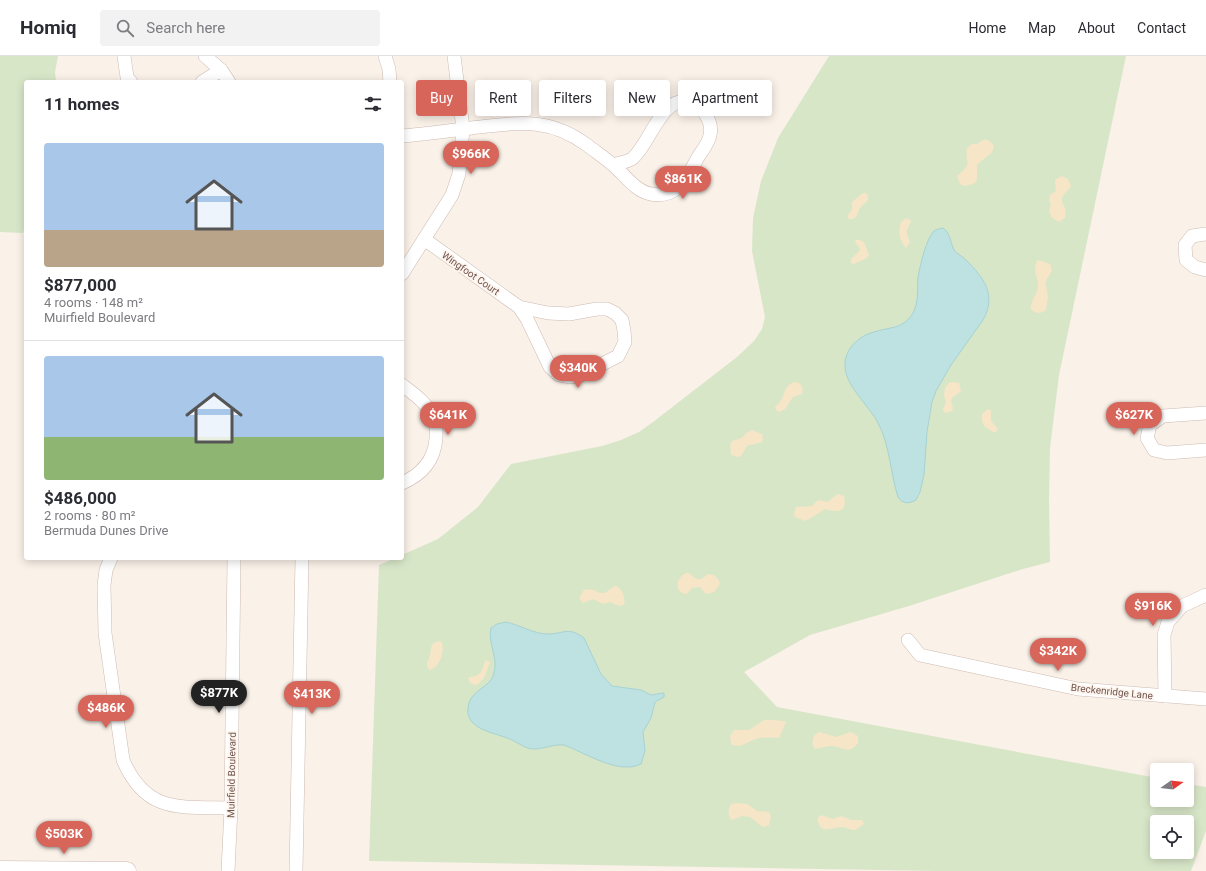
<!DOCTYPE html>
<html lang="en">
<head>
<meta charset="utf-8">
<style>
	:root { --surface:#fff; --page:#f2f2f3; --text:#2b2b33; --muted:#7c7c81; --line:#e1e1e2; --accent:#d7655a }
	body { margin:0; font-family:Roboto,sans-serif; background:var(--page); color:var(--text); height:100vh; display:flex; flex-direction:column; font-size:15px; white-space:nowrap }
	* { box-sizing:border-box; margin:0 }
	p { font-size:13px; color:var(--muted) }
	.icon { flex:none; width:22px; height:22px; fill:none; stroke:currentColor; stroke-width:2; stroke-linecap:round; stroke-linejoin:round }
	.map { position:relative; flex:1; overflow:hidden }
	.side { position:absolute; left:24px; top:24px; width:380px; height:480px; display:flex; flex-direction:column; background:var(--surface); border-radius:4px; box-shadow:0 2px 10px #0003 }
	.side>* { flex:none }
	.banner { position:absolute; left:416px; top:24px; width:380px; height:36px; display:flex; gap:8px }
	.needle { width:26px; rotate:76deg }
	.tools { position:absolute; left:1150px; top:707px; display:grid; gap:8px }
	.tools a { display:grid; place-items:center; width:44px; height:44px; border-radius:4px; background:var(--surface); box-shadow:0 2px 10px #0003; font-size:20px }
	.price { position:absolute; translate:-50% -34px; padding:0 9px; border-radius:14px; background:var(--accent); color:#fff; font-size:13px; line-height:26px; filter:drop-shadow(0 1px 2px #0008) }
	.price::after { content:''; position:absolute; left:50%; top:24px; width:12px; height:9px; margin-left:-6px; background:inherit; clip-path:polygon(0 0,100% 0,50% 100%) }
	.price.selected { background:#222; color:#fff }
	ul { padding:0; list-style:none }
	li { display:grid; align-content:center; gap:8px; height:212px; padding:0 20px }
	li+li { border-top:1px solid var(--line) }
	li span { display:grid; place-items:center; height:124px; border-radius:4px; color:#555 }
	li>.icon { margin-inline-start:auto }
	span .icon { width:72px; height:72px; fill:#fffc; stroke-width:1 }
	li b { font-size:17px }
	h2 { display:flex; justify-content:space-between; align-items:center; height:48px; padding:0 20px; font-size:17px }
	.chip { padding:0 14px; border-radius:4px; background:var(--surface); box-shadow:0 2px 10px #0003; font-size:14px; line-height:36px }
	.chip.selected { background:var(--accent); color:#fff }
	header { display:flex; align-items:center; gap:24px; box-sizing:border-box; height:56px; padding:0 20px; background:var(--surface); border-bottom:1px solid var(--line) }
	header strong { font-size:19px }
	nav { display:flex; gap:22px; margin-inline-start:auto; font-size:14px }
	.search { width:280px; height:36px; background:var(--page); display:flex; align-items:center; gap:10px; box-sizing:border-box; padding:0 14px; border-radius:4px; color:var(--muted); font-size:15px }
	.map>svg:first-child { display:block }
	.green { fill:#d8e6c8; fill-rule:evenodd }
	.sand { fill:#f6e5c6 }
	.water { fill:#bee2e2; stroke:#a6d2d3 }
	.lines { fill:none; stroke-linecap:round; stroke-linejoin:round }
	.street-casing { stroke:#cdbab2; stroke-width:14 }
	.secondary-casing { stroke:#cfb9b0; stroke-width:19 }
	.street { stroke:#fff; stroke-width:13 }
	.secondary { stroke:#fff; stroke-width:18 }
	.labels { text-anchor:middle; stroke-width:3.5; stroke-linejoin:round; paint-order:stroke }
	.street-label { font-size:10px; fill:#72564f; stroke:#fdf5ee }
</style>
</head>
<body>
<header>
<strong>Homiq</strong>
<div class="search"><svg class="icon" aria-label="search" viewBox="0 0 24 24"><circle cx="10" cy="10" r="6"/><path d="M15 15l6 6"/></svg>Search here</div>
<nav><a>Home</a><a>Map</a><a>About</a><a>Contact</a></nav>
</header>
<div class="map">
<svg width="1206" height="815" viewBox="0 0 1206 815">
	<rect width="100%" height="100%" fill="#faf1e8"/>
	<g class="green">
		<polygon points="0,0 58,0 55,16 56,26 26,26 26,167 23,177 0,176"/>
		<path d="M 829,0 L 1126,0 L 1059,319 L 1050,392 L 1049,445 L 1050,506 L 1023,513 L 909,550 L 810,579 L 744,616 L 777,651 L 1157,722 L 1157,744 L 1187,744 L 1187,728 L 1206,731 L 1206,775 L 1191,815 L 937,815 L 369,805 L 379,509 L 395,502 L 402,502 L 402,499 L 438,483 L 478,451 L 511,408 L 602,390 L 621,384 L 639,376 L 653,366 L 737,301 L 754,285 L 762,273 L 765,261 L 752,195 L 753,162 L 761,125 L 778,82 ZM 1157,766 L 1187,766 L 1187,796 L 1157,796 Z"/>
	</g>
	<g class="sand">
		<path d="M 985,83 C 1006,92 984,101 977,109 L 977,123 L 975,127 L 965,130 L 960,128 L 957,120 C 975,105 964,109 967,92 L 972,88 L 977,88 Z"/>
		<path d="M 1062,120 L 1068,123 L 1071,130 C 1069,134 1062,138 1062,143 C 1061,149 1068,150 1065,162 L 1059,166 L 1052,162 L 1049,155 L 1051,148 L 1049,144 L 1050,139 L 1056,135 L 1055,125 L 1056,123 Z"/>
		<polygon points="863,137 866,137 868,140 868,144 860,152 856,161 853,163 849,163 847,160 852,154 852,146"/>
		<path d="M 906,162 L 910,164 L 911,166 C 905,177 906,175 910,186 L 906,192 C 899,184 898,176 901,166 Z"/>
		<polygon points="856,184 859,184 864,186 869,199 867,202 854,208 851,207 851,203 860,194 859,191 855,186"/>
		<path d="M 1039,204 L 1050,208 L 1052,215 L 1045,226 L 1048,240 L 1046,254 C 1040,258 1036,258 1031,253 C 1030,245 1037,239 1038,231 C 1039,221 1032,216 1037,205 Z"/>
		<path d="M 794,326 C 801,326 804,331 802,338 L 793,341 L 785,353 L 779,356 L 776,354 L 775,351 C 777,349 780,346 782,343 C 785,335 785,330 794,326 Z"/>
		<polygon points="950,326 959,327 961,335 952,342 951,345 953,352 952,355 945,357 943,353 946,346 944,339 945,332"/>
		<polygon points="988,353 991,355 991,365 998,373 996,376 993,376 985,371 982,366 982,358"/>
		<polygon points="752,374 762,378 763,383 762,386 747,390 741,400 739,401 731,399 730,389 732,385 742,382 746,377"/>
		<path d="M 837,438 L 844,440 C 848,458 837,456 825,453 L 811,462 L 805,465 L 795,461 L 794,458 L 796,451 L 812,450 L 818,444 L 828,446 Z"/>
		<path d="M 686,517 L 689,517 C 697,524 699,526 708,518 C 714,518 719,522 720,528 L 714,536 L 708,538 L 705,537 L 700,531 L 692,532 L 687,538 C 674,537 675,522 686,517 Z"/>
		<path d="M 616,530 C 622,532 626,543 624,549 L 619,550 L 610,546 L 603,548 L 593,543 L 583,547 L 579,542 L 584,534 C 594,531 597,538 604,537 C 608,536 611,531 616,530 Z"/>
		<path d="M 441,585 C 446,594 440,611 430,614 L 427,611 L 427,606 C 434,598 426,586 441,585 Z"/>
		<path d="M 486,604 L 490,606 L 484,622 L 477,629 C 472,628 469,627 468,622 C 472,620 474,621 478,619 C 483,616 483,608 486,604 Z"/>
		<path d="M 764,664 C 770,664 781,664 786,666 L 779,682 C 771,681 760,681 753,684 C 745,687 740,693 731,688 L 730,680 L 734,674 L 749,674 Z"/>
		<path d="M 820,676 L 836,681 L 851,676 L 858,680 L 858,687 C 849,699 843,691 832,690 C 826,690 821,692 815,693 L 813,690 C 812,684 813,678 820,676 Z"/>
		<path d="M 737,747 L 747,748 L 757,755 L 769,756 L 771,761 L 769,769 L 763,771 L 750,761 L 742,760 L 732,764 C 727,759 728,754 731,748 Z"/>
		<path d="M 821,759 L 833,763 L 841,760 L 852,764 L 862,764 L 864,768 L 855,774 C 851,774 847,772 843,771 C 832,770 821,781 817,763 Z"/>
	</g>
	<g class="water">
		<path d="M 943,172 C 951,178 950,186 954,194 C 957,198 962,200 966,204 C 984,222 997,239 983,264 L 951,309 L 936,335 L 932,346 L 927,376 L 924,419 L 920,436 L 916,444 C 909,448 902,448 898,441 C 890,416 890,388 877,365 C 868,349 845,329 845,310 C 844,294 858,280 874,276 C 889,271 904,273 913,257 C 919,245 917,233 918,221 C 920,210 926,183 934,175 C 937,173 939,173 943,172 Z"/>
		<path d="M 506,566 C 520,569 534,578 548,578 C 564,578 568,570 584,582 L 601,618 L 612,630 L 641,634 L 651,639 L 664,637 L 664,641 L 655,646 L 651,662 L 643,676 L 645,695 L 641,708 C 618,719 586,697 564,689 C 553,688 544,693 534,693 C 525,693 519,687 512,684 C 495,676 461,674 469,647 C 473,634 489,631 493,620 C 500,603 487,588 491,572 L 497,568 Z"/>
	</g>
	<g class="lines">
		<g class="street-casing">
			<g id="street">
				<polyline points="124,0 127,21 131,26"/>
				<polyline points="205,0 221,14 229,26"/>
				<polyline points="385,0 389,13 390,26"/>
				<polyline points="202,26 221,14"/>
				<path d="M 402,80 C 425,78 448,75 471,72 C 516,67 548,60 587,89 C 596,96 605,102 613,109 C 625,119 635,135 651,138 C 677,143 687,122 697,103 C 701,96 709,87 710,79 C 713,66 703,49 689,46 C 662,39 650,87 633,102 C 628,106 619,107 613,109"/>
				<polyline points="1206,178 1192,180 1185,189 1186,204 1195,211 1206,214"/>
				<polyline points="424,183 519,251 527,263 550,311 559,319 569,321 579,320 618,300 625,286 624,275 622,264 615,257 607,253 597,253 569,258 548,257 519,251"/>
				<polyline points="402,218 452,139 459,118 463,73 454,0"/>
				<path d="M 402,329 C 414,338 430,349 435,365 C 437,370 436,378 436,383 C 434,405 421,419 402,427"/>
				<polyline points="1206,357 1163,360 1150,369 1147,382 1154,394 1167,397 1206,394"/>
				<path d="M 111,502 L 106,514 L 104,529 L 105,577 L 123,704 C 146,758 181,751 231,752"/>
				<polyline points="908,584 920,599 1078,633 1206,643"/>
				<polyline points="1165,640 1164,579 1168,566 1182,550 1206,539"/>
				<polyline points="228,815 231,752 234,502"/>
				<polyline points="296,815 302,502"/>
			</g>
		</g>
		<g class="secondary-casing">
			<polyline id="secondary" points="0,814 127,815"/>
		</g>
		<use href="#street" class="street"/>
		<use href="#secondary" class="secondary"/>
	</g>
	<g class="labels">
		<g class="street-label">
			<text transform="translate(471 217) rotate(35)" y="4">Wingfoot Court</text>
			<text transform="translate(1112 635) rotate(6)" y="4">Breckenridge Lane</text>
			<text transform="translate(231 719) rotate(-89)" y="4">Muirfield Boulevard</text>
		</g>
	</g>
</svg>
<div class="tools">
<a><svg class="needle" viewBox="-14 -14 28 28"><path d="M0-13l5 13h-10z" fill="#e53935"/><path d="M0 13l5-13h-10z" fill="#7c7c81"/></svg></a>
<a><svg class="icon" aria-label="locate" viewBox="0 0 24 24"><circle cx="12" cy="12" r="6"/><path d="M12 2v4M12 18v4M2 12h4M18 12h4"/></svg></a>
</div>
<b class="price" style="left:471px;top:119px">$966K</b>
<b class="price" style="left:683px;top:144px">$861K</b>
<b class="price" style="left:578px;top:333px">$340K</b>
<b class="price" style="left:448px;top:380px">$641K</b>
<b class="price" style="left:1134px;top:380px">$627K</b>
<b class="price" style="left:1153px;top:571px">$916K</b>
<b class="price" style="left:1058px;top:616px">$342K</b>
<b class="price selected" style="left:219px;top:658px">$877K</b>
<b class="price" style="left:312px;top:659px">$413K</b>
<b class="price" style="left:106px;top:673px">$486K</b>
<b class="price" style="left:64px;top:799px">$503K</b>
<div class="banner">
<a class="chip selected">Buy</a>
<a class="chip">Rent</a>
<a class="chip">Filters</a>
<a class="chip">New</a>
<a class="chip">Apartment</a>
</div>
<section class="side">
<h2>11 homes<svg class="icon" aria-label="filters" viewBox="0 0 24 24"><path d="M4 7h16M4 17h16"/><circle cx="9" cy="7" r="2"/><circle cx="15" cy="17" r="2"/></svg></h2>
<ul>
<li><span style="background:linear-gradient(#a9c7e8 70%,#b9a48a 0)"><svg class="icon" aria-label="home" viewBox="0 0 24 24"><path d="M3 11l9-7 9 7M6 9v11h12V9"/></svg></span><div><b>$877,000</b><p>4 rooms · 148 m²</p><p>Muirfield Boulevard</p></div></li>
<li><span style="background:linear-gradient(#a9c7e8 65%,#8fb573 0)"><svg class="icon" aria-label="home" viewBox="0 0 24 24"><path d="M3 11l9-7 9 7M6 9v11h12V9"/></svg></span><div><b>$486,000</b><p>2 rooms · 80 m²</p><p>Bermuda Dunes Drive</p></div></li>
</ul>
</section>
</div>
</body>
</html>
